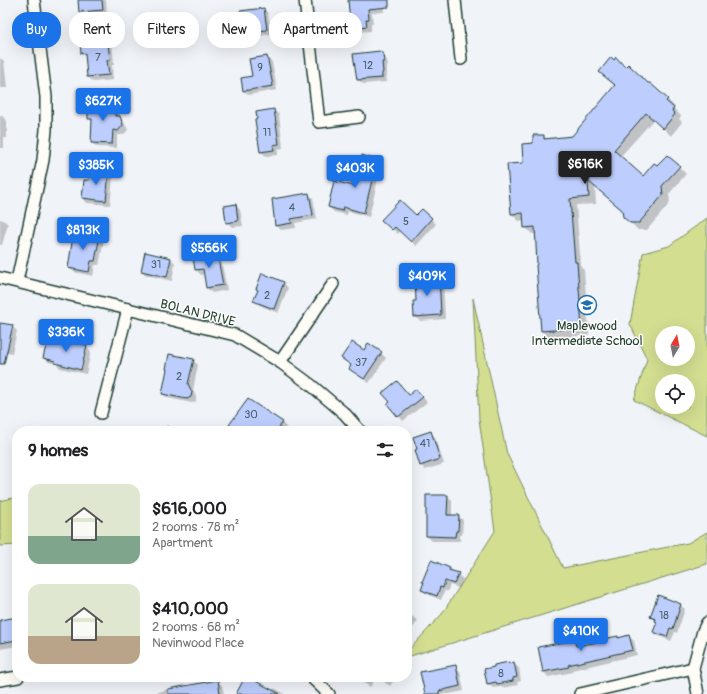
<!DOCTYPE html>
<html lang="en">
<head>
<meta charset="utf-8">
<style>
	:root { --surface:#fff; --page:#f6f6f6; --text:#202124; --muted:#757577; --accent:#1a73e8 }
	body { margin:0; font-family:Pangolin,sans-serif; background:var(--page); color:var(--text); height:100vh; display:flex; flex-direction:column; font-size:15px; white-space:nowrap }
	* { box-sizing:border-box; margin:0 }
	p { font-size:13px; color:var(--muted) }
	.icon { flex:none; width:22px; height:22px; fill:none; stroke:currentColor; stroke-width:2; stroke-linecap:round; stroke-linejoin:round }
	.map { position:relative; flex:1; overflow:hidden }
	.side { position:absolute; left:12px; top:426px; width:400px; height:256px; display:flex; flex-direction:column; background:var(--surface); border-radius:16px; box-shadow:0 4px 16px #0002 }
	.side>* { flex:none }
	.banner { position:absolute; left:12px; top:12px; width:400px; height:36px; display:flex; gap:8px }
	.needle { width:26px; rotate:10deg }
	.buttons { position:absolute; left:655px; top:326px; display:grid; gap:8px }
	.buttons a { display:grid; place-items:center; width:40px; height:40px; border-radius:50%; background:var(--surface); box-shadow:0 4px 16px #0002; font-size:20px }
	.price { position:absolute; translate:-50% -34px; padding:0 9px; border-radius:4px; background:var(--accent); color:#fff; font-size:13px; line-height:26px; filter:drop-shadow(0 1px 2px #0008) }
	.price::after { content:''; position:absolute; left:50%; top:24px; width:12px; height:9px; margin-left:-6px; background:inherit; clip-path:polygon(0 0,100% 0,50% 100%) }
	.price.active { background:#222; color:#fff }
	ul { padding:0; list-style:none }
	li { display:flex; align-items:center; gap:12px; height:100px; padding:0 16px }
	li span { display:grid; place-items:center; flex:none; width:112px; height:80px; border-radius:12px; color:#555 }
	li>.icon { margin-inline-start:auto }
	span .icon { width:48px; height:48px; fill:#fffc; stroke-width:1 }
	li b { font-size:17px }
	h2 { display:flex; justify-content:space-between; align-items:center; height:48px; padding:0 16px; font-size:17px }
	.chip { padding:0 14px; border-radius:16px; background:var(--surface); box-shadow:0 4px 16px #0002; font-size:14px; line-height:36px }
	.chip.active { background:var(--accent); color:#fff }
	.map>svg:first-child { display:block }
	.green { fill:#d3de91; stroke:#798e62; fill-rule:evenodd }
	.shadow { fill:#0003 }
	.building { fill:#bdcdfd; stroke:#1f3d34 }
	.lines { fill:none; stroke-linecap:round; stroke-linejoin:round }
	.street-casing { stroke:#1f3d34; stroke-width:14 }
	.street { stroke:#fdfcf7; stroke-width:11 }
	.labels { text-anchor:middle; stroke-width:3; stroke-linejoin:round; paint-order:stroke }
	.number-label { font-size:11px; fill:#466166 }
	.street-label { font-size:13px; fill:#1f3d34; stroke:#fdfcf7 }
	.poi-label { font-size:13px; fill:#1f3d34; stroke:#fdfcf7 }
</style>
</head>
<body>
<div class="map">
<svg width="707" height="694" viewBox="0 0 707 694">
	<rect width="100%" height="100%" fill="#f0f3f8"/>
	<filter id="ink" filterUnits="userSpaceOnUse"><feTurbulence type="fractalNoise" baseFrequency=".025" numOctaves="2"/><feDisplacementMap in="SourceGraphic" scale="8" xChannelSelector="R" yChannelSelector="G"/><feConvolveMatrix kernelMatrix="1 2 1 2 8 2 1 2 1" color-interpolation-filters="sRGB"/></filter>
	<g filter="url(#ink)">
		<g class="green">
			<path d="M 707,218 L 707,436 L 634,400 L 647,359 L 630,324 L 643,253 L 669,246 ZM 662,333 L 688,333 L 688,359 L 662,359 ZM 662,381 L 688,381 L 688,407 L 662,407 Z"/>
			<polygon points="473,298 507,454 563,568 688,543 707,532 707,564 407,657 407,652 442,614 495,531 479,419"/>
			<polygon points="17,497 17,545 0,546 0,501"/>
		</g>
		<g class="shadow">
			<polygon points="79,0 106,0 107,15 85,17 80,12"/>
			<polygon points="348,0 383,0 384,12 372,13 373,24 371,24 371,31 359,32 354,27 354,24 351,21"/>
			<polygon points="264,9 268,13 271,34 254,37 248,43 242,38"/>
			<polygon points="107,37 112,41 114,65 112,65 113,80 93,82 88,77 86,57 82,53"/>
			<polygon points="380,52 387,60 388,66 387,67 387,76 386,78 386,82 363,84 358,80"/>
			<polygon points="267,57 272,62 277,90 248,95 244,90"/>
			<polygon points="0,58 4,61 7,88 0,88"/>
			<polygon points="625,68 648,84 650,84 668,100 675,107 673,108 681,116 679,119 682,122 671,136 654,119 620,157 643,178 657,167 679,167 686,174 669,194 670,203 647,230 638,230 624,216 623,211 595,186 596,204 576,205 581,267 584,270 589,335 549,338 542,331 536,234 532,234 525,227 524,220 519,221 512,214 525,164 535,144 543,136 547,139 573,137 615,86 600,72"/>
			<polygon points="89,103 115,104 120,109 120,117 124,122 128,130 123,135 117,135 117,148 97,147 92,143 93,122 89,118"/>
			<polygon points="274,110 279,115 283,148 278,149 278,155 266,156 261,152"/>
			<polygon points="0,116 2,116 7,121 7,138 4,138 4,148 0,148"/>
			<polygon points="377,161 381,166 369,217 348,211 347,215 334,212 329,207 355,187"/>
			<polygon points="109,173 113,178 110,205 87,203 83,198"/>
			<polygon points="308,194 313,198 317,219 295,223 296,228 281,230 276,226"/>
			<polygon points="236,205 240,210 243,226 232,227 227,222"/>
			<polygon points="422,210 436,224 416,246 400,231 398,234 383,220 416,217"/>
			<polygon points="0,219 3,220 8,224 2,245 0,245"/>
			<polygon points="99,235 104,240 99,265 95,265 93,276 74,272 69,268"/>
			<polygon points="216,254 221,259 227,290 212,293 207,288 205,274 201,275 196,270"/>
			<polygon points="171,259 175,263 172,281 146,275 142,271"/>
			<polygon points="263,275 284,283 288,288 278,313 259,305 254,301 258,291 257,289"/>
			<polygon points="438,276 443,281 445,319 420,321 415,316 417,302"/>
			<polygon points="0,324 12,326 17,331 12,353 2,351"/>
			<polygon points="72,345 86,346 91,351 86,374 60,368 57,364 48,362 44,357"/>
			<polygon points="364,351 381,353 386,358 369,383 355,373 350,369 352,366 342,358"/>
			<polygon points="193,360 198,365 193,390 196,397 196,402 192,403 168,398 163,394"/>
			<polygon points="421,395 427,402 403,421 389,404 409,396"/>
			<polygon points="248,401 282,423 287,428 284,431 238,431"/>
			<polygon points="167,425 179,431 164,431"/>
			<polygon points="45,428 48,431 32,431"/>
			<polygon points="431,433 435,437 444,464 425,470 421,465"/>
			<polygon points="448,496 452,501 452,516 458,516 463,520 462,535 460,535 460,541 432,541 427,536"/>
			<polygon points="449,568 463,579 459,588 450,585 447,592 445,590 441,600 427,594 422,590 425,583 423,581"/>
			<polygon points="680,605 685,609 677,633 675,632 671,641 659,636 654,632 657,623 651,616"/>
			<polygon points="407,612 418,621 407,635"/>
			<polygon points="17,618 17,646 0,649 0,621"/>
			<polygon points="629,636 634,641 637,655 572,670 573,672 548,677 544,672 539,648 574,641 579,646 605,641 618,637 619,638"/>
			<polygon points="514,664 519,668 521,681 517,682 518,685 502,688 501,687 493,688 488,684"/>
			<polygon points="455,666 460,671 464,691 449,694 426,694"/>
			<polygon points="355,677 396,677 390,686 377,677 370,687"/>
			<polygon points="217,681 222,685 224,694 154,694 154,693 166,690 166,689 180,686 181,688"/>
			<polygon points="274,688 285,694 237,694 272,691"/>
		</g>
		<g class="building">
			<polygon points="78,0 102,0 103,10 79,12"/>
			<polygon points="348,0 389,0 389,7 368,9 369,19 366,20 367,26 353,28 352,21 350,22"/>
			<polygon points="264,8 267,30 249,32 243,40 236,33 240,28 238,26 236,15 240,11"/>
			<polygon points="107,36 110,60 107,60 109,75 87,77 85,53 81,54 80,38"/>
			<polygon points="380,51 383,54 384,62 382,62 383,72 382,73 382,78 357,80 353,54"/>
			<polygon points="267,56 273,86 243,91 241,78 252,76 249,59"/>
			<polygon points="611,57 614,60 616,57 625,67 628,64 648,83 650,83 668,99 666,101 674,108 672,111 675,114 663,129 646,113 614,150 643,176 654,163 657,165 667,155 680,166 662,186 663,195 639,223 630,223 623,217 622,210 588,181 589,197 570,199 575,262 577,262 582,328 541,331 536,265 537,264 535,227 524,228 523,213 511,214 507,164 523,163 522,144 533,143 533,135 544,135 544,139 572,136 615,85 599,72"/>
			<polygon points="88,102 115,103 115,116 120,116 123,125 118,131 113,130 112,144 91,143 92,119 88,119"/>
			<polygon points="274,109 279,144 273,145 274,150 260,152 255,120 257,119 256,112"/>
			<polygon points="362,155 377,160 364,213 343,207 342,211 328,207 334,181 354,186"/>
			<polygon points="90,170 109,172 106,201 82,198 84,180 89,180"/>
			<polygon points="309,193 313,215 291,219 292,223 275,226 272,199"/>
			<polygon points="400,200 416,215 422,209 432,218 411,242 395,227 392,230 381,220"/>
			<polygon points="236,204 238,221 226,223 224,206"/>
			<polygon points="74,230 100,235 95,261 91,261 89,272 68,268"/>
			<polygon points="145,252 171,258 167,277 141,271"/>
			<polygon points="217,253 223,285 206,288 203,269 195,270 193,257"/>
			<polygon points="262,273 284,282 274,309 253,301 258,290 256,289"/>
			<polygon points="439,275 441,315 414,317 413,301 416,301 415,277"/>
			<polygon points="0,323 13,325 4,364 0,364"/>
			<polygon points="48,338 71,344 72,342 87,345 81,370 55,363 55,361 43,358"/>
			<polygon points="352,342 364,350 368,343 382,352 364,379 349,369 351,365 341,358"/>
			<polygon points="169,354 194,359 188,384 192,392 191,397 187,399 162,394 167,369 166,369"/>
			<polygon points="397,381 409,395 416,389 423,397 398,417 387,404 390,402 382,393"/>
			<polygon points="248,399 283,422 276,431 237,431 229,425"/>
			<polygon points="431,431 440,459 420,466 415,450 417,449 413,437"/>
			<polygon points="426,495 448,495 447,515 459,515 458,531 456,531 455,537 426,536"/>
			<polygon points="431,560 450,568 449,570 459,573 454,584 445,581 443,588 440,587 437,596 421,590 424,582 422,582"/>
			<polygon points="658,595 681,604 673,629 670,628 667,637 653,632 657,622 655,621 656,619 650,617"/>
			<polygon points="17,617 17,640 0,643 0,620"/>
			<polygon points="629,635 633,650 568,665 569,667 543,672 538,647 575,640 576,646 604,641 603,639 618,636 618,638"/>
			<polygon points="509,662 509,664 514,662 517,677 513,678 513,681 497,684 496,682 487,684 484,669 494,667 494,665"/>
			<polygon points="456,665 460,686 439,691 439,694 425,694 420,672"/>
			<polygon points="245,677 248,677 280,694 236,694"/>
			<polygon points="218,680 220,694 168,694 168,689"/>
		</g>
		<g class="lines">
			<g class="street-casing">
				<g id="street">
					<polyline points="305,0 319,122 359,117"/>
					<polyline points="455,0 461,59"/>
					<polyline points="0,278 235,335 280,362 311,385 345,414 360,431"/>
					<polyline points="17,281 43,160 46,130 46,97 34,0"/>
					<polyline points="280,362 333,284"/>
					<polyline points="101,413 128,309"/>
					<polyline points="311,677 329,694"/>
					<polyline points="0,680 18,677"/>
					<polyline points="580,694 693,668"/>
					<polyline points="698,694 693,668 703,631 707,623"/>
				</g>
			</g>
			<use href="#street" class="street"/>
		</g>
	</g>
	<defs>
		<g id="school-ring" transform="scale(1)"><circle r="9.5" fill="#fdfcf7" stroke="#1f6fb2" stroke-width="1.5"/><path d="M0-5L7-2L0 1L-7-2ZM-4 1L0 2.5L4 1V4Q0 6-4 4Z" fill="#1f6fb2"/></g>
	</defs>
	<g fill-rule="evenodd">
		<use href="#school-ring" x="587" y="305"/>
	</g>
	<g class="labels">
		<g class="number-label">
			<text x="98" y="61">7</text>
			<text x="368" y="69">12</text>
			<text x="260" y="71">9</text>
			<text x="267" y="136">11</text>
			<text x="292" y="211">4</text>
			<text x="406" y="225">5</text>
			<text x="156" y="268">31</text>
			<text x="267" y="299">2</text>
			<text x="361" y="366">37</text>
			<text x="179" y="380">2</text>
			<text x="251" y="418">30</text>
			<text x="425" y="447">41</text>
			<text x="664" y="619">18</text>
			<text x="501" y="677">8</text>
		</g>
		<g class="street-label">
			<text transform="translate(198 312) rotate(14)" y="5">BOLAN DRIVE</text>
		</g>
		<g class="poi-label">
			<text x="587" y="330">Maplewood<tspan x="587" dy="15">Intermediate School</tspan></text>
		</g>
	</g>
</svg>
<div class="buttons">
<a><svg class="needle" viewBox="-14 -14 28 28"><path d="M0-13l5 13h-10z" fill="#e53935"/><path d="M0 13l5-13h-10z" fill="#757577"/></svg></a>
<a><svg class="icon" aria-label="locate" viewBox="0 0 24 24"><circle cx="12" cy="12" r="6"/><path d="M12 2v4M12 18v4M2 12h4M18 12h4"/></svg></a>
</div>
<b class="price" style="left:103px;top:122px">$627K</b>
<b class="price active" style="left:585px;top:185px">$616K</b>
<b class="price" style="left:96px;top:186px">$385K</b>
<b class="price" style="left:355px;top:189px">$403K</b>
<b class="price" style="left:83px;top:251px">$813K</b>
<b class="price" style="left:209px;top:269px">$566K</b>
<b class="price" style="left:427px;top:297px">$409K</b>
<b class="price" style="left:66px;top:353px">$336K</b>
<b class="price" style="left:581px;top:652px">$410K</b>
<div class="banner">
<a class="chip active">Buy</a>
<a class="chip">Rent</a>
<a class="chip">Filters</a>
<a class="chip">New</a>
<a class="chip">Apartment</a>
</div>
<section class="side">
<h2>9 homes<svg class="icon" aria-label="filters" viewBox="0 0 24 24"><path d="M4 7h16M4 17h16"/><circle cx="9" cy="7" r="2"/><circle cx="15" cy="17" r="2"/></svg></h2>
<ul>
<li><span style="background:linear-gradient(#dfe7d0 65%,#7fa58c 0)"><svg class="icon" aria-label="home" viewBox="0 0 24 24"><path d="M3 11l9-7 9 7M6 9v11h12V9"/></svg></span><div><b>$616,000</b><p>2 rooms · 78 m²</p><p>Apartment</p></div></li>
<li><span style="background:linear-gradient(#dfe7d0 65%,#b9a48a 0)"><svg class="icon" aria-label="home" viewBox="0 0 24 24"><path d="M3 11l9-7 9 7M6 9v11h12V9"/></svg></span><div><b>$410,000</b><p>2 rooms · 68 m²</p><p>Nevinwood Place</p></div></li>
</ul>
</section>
</div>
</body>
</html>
